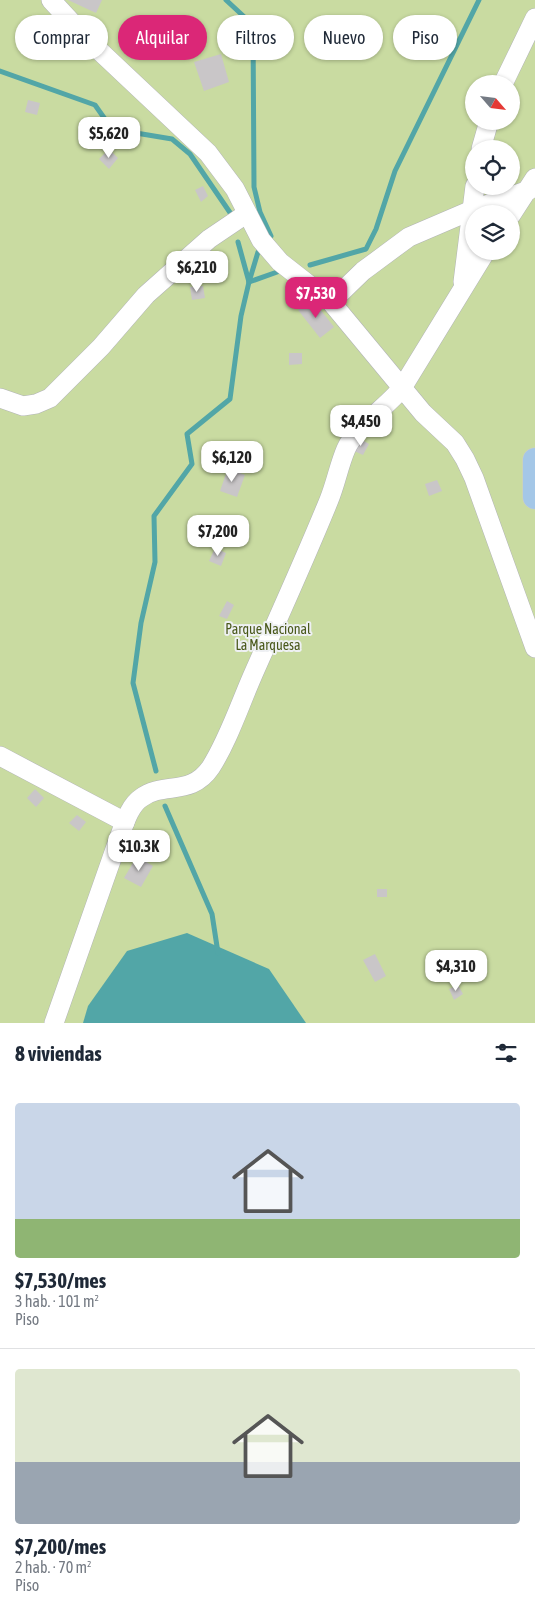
<!DOCTYPE html>
<html lang="es">
<head>
<meta charset="utf-8">
<style>
	:root { --surface:#fff; --page:#f6f6f7; --text:#1f2937; --muted:#747a83; --line:#e0e1e3; --accent:#db2777 }
	body { margin:0; font-family:"Asap Condensed",sans-serif; background:var(--page); color:var(--text); height:100vh; display:flex; flex-direction:column; font-size:19px; white-space:nowrap }
	* { box-sizing:border-box; margin:0 }
	p { font-size:16px; color:var(--muted) }
	.icon { flex:none; width:28px; height:28px; fill:none; stroke:currentColor; stroke-width:2; stroke-linecap:round; stroke-linejoin:round }
	.map { position:relative; height:1023px; overflow:hidden }
	.sheet { display:flex; flex-direction:column; background:var(--surface); flex:1 }
	.sheet>* { flex:none }
	.top-card { position:absolute; left:15px; top:15px; width:505px; height:45px; display:flex; gap:10px }
	.needle { width:32px; rotate:118deg }
	.buttons { position:absolute; left:465px; top:75px; display:grid; gap:10px }
	.buttons a { display:grid; place-items:center; width:55px; height:55px; border-radius:50%; background:var(--surface); box-shadow:0 1px 4px #0004; font-size:25px }
	.price { position:absolute; translate:-50% -42px; padding:0 11px; border-radius:10px; background:#fff; color:#222; font-size:16px; line-height:32px; filter:drop-shadow(0 1px 2px #0008) }
	.price::after { content:''; position:absolute; left:50%; top:30px; width:15px; height:11px; margin-left:-8px; background:inherit; clip-path:polygon(0 0,100% 0,50% 100%) }
	.price.on { background:var(--accent); color:#fff }
	ul { padding:0; list-style:none }
	li { display:grid; align-content:center; gap:10px; height:265px; padding:0 15px }
	li+li { border-top:1px solid var(--line) }
	li span { display:grid; place-items:center; height:155px; border-radius:5px; color:#555 }
	li>.icon { margin-inline-start:auto }
	span .icon { width:90px; height:90px; fill:#fffc; stroke-width:1 }
	li b { font-size:21px }
	h2 { display:flex; justify-content:space-between; align-items:center; height:60px; padding:0 15px; font-size:21px }
	.pill { padding:0 18px; border-radius:22px; background:var(--surface); box-shadow:0 1px 4px #0004; font-size:18px; line-height:45px }
	.pill.on { background:var(--accent); color:#fff }
	.map>svg:first-child { display:block }
	.green { fill:#c9dba1; fill-rule:evenodd }
	.water { fill:#52a6a7 }
	.lines { fill:none; stroke-linecap:round; stroke-linejoin:round }
	.stream { stroke:#52a6a7; stroke-width:5 }
	.building { fill:#c9c6c8 }
	.minor-casing { stroke:#b2b4b7; stroke-width:20 }
	.major-casing { stroke:#cccccd; stroke-width:25 }
	.minor { stroke:#fff; stroke-width:19 }
	.major { stroke:#a4c7e7; stroke-width:24 }
	.labels { text-anchor:middle; stroke-width:4; stroke-linejoin:round; paint-order:stroke }
	.park-label { font-size:14px; fill:#4a591b; stroke:#eef0f3 }
</style>
</head>
<body>
<div class="map">
<svg width="535" height="1023" viewBox="0 0 535 1023">
	<rect width="100%" height="100%" fill="#eef0f3"/>
	<path class="green" d="M 0,0 L 535,0 L 535,1023 L 0,1023 ZM 474,84 L 511,84 L 511,121 L 474,121 ZM 474,149 L 511,149 L 511,186 L 474,186 ZM 474,214 L 511,214 L 511,251 L 474,251 Z"/>
	<polygon class="water" points="187,933 269,969 306,1023 83,1023 88,1006 127,951"/>
	<g class="lines">
		<g class="stream">
			<polyline points="226,0 253,25 254,187 260,212 271,236"/>
			<polyline points="0,71 95,105 112,129 172,139 190,154 231,214"/>
			<polyline points="310,265 366,249 376,229 395,171 479,0"/>
			<polyline points="249,282 280,271"/>
			<polyline points="249,282 258,252"/>
			<polyline points="156,771 133,683 141,623 155,562 154,516 192,464 187,434 230,399 241,316 249,282 238,242"/>
			<polyline points="165,806 212,914 218,953"/>
		</g>
	</g>
	<g class="building">
		<polygon points="68,0 102,0 96,13"/>
		<polygon points="221,54 229,82 204,91 194,62"/>
		<polygon points="28,100 40,103 37,115 25,112"/>
		<polygon points="109,149 118,158 109,169 99,159"/>
		<polygon points="203,186 208,196 201,202 195,190"/>
		<polygon points="203,286 205,298 192,300 190,287"/>
		<polygon points="313,300 334,327 320,338 298,310"/>
		<polygon points="289,353 302,353 302,364 289,365"/>
		<polygon points="359,438 369,444 363,455 352,450"/>
		<polygon points="228,468 245,475 237,497 220,491"/>
		<polygon points="437,480 442,491 429,496 425,484"/>
		<polygon points="215,548 226,553 221,566 209,561"/>
		<polygon points="227,601 234,605 227,619 219,616"/>
		<polygon points="35,789 44,798 36,807 27,798"/>
		<polygon points="77,815 86,822 79,831 69,823"/>
		<polygon points="137,856 153,866 141,887 124,878"/>
		<rect x="377" y="889" width="10" height="8"/>
		<polygon points="375,954 386,976 375,982 363,960"/>
		<polygon points="458,985 463,994 454,1000 449,989"/>
	</g>
	<g class="lines">
		<g class="minor-casing">
			<g id="minor">
				<polyline points="51,0 88,40 208,153 235,189 261,240 280,262 331,302 423,413 455,443 465,459 474,478 535,648"/>
				<polyline points="503,84 535,18"/>
				<polyline points="481,149 489,121"/>
				<polyline points="511,215 535,178"/>
				<polyline points="463,282 475,186"/>
				<polyline points="331,302 363,271 409,237 472,210 529,190"/>
				<polyline points="0,398 23,406 36,404 50,398 101,347 146,295 209,239 246,214"/>
				<polyline points="0,756 125,822"/>
				<path d="M 54,1023 L 119,838 C 124,825 129,806 141,798 C 164,781 191,797 211,767 C 228,740 239,707 252,677 C 278,618 305,559 329,500 C 336,483 339,465 346,449 C 356,426 386,408 402,388 L 486,251"/>
			</g>
		</g>
		<g class="major-casing">
			<polyline id="major" points="535,460 535,497"/>
		</g>
		<use href="#minor" class="minor"/>
		<use href="#major" class="major"/>
	</g>
	<g class="labels">
		<g class="park-label">
			<text x="268" y="634">Parque Nacional<tspan x="268" dy="16">La Marquesa</tspan></text>
		</g>
	</g>
</svg>
<div class="buttons">
<a><svg class="needle" viewBox="-14 -14 28 28"><path d="M0-13l5 13h-10z" fill="#e53935"/><path d="M0 13l5-13h-10z" fill="#747a83"/></svg></a>
<a><svg class="icon" aria-label="locate" viewBox="0 0 24 24"><circle cx="12" cy="12" r="6"/><path d="M12 2v4M12 18v4M2 12h4M18 12h4"/></svg></a>
<a><svg class="icon" aria-label="layers" viewBox="0 0 24 24"><path d="M12 4l9 5-9 5-9-5zM3 14l9 5 9-5"/></svg></a>
</div>
<b class="price" style="left:109px;top:159px">$5,620</b>
<b class="price" style="left:197px;top:293px">$6,210</b>
<b class="price on" style="left:316px;top:319px">$7,530</b>
<b class="price" style="left:361px;top:447px">$4,450</b>
<b class="price" style="left:232px;top:483px">$6,120</b>
<b class="price" style="left:218px;top:557px">$7,200</b>
<b class="price" style="left:139px;top:872px">$10.3K</b>
<b class="price" style="left:456px;top:992px">$4,310</b>
<div class="top-card">
<a class="pill">Comprar</a>
<a class="pill on">Alquilar</a>
<a class="pill">Filtros</a>
<a class="pill">Nuevo</a>
<a class="pill">Piso</a>
</div>
</div>
<section class="sheet">
<h2>8 viviendas<svg class="icon" aria-label="filters" viewBox="0 0 24 24"><path d="M4 7h16M4 17h16"/><circle cx="9" cy="7" r="2"/><circle cx="15" cy="17" r="2"/></svg></h2>
<ul>
<li><span style="background:linear-gradient(#c9d6e8 75%,#8fb573 0)"><svg class="icon" aria-label="home" viewBox="0 0 24 24"><path d="M3 11l9-7 9 7M6 9v11h12V9"/></svg></span><div><b>$7,530/mes</b><p>3 hab. · 101 m²</p><p>Piso</p></div></li>
<li><span style="background:linear-gradient(#dfe7d0 60%,#9aa5b1 0)"><svg class="icon" aria-label="home" viewBox="0 0 24 24"><path d="M3 11l9-7 9 7M6 9v11h12V9"/></svg></span><div><b>$7,200/mes</b><p>2 hab. · 70 m²</p><p>Piso</p></div></li>
</ul>
</section>
</body>
</html>
